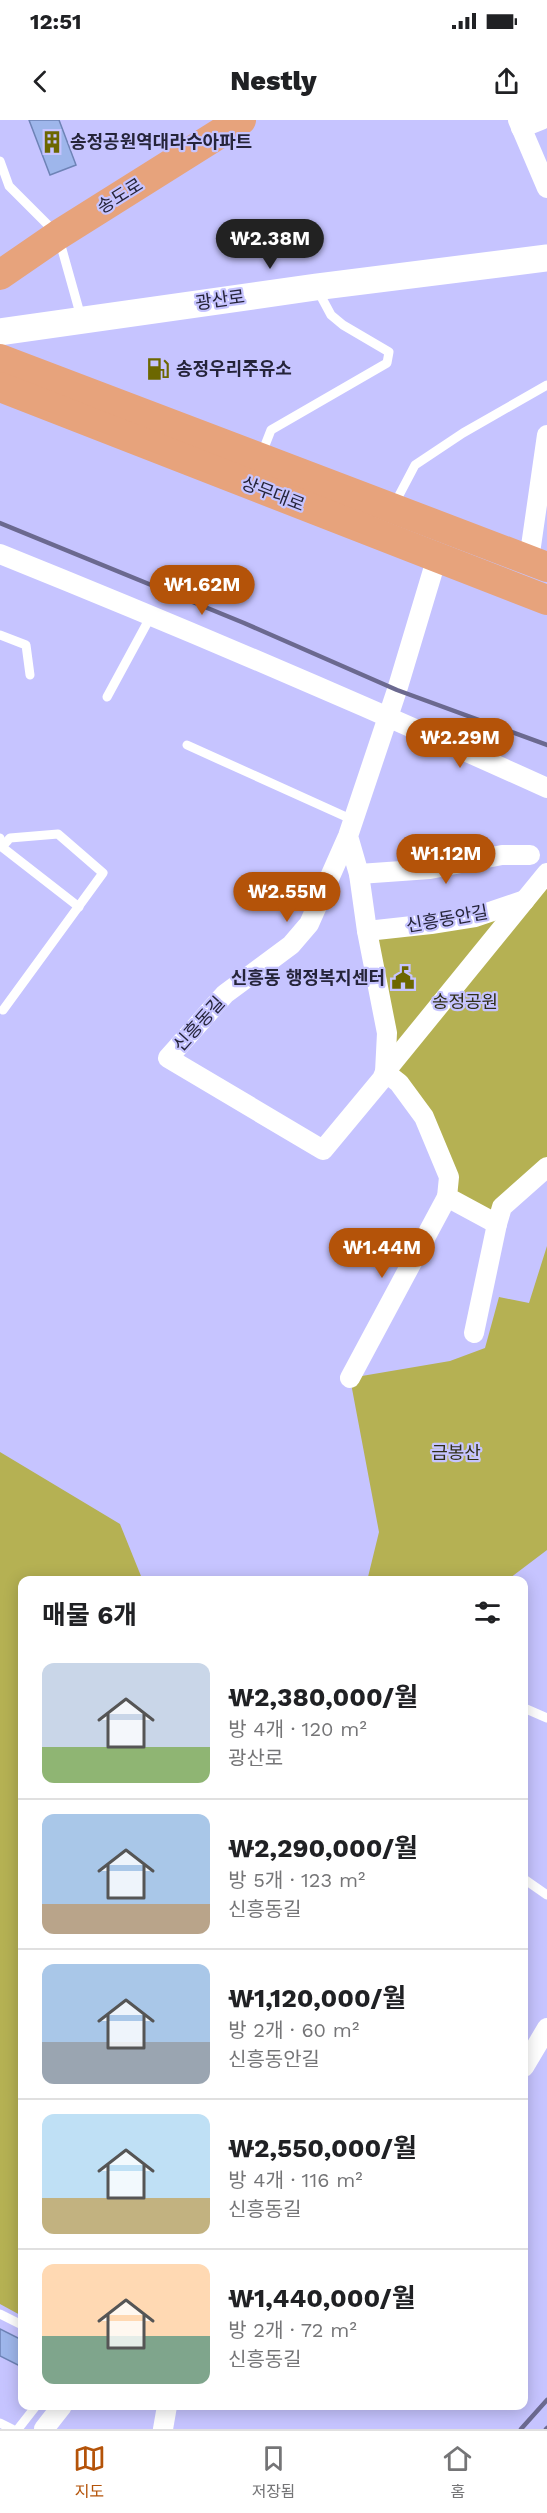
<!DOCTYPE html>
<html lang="ko">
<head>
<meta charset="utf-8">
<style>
	:root { --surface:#fff; --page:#f2f2f2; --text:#202124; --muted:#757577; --line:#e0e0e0; --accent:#b45309 }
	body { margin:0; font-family:"Work Sans","Noto Sans KR",sans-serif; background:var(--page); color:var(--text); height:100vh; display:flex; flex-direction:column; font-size:22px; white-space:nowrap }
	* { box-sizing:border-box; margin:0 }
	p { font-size:20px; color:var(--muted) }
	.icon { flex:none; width:33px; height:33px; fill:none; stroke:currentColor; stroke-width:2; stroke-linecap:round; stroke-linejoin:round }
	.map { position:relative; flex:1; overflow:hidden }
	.sheet { position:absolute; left:18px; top:1456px; width:510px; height:834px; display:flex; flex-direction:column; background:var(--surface); border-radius:12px; box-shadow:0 3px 15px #0003 }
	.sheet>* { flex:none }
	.price { position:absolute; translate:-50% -51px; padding:0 14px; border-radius:21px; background:var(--accent); color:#fff; font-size:20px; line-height:39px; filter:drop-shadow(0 2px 3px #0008) }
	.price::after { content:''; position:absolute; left:50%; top:36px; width:18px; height:14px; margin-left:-9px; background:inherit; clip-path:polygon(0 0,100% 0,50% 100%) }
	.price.current { background:#222; color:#fff }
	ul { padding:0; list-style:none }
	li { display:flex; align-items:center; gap:18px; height:150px; padding:0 24px }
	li+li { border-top:2px solid var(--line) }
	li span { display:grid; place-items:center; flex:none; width:168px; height:120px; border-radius:12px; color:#555 }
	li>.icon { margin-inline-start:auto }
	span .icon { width:72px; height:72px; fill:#fffc; stroke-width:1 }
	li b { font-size:26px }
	h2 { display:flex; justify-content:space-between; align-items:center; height:72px; padding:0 24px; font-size:26px }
	.status { display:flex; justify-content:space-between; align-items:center; height:42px; padding:0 30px; background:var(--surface); direction:ltr }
	.status svg { height:16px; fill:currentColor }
	header { display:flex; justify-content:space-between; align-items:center; height:78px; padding:0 24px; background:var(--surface); font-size:27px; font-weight:800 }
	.dock { display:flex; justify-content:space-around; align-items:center; height:84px; border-top:2px solid var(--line); background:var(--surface); font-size:16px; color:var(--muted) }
	.dock a { display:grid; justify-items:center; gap:3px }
	.dock .current { color:var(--accent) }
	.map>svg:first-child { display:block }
	.green { fill:#b5b153 }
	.building { fill:#9eb6eb; stroke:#6e83b6; stroke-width:1.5 }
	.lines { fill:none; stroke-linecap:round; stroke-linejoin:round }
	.lane { stroke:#fff; stroke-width:9 }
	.street { stroke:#fff; stroke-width:20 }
	.secondary { stroke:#fff; stroke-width:27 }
	.primary { stroke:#e7a37c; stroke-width:30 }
	.rail { stroke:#6b698f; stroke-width:4.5 }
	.labels { text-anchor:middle; stroke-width:4.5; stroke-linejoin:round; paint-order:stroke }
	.poi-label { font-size:18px; font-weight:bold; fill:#25243a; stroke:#c6c4ff; text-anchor:start }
	.street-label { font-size:18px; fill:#25243a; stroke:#c6c4ff }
	.park-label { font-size:18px; fill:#302f19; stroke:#c6c4ff }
</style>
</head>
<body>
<div class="status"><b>12:51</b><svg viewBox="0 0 49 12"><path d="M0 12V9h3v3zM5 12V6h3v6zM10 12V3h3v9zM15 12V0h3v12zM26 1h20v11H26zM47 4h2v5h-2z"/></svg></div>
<header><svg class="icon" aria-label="back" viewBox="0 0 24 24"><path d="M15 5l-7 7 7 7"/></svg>Nestly<svg class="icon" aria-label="share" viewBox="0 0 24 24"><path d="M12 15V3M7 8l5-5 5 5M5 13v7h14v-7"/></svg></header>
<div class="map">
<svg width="547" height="2309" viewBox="0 0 547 2309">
	<rect width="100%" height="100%" fill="#c6c4ff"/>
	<g class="green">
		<polygon points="547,753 547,1047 497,1104 447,1077 449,1057 399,963 367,811 525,780"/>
		<polygon points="547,1126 547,1430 506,1461 367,1461 379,1412 350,1258 450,1241 485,1228 499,1177 529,1183"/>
		<polygon points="0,1332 120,1404 143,1461 22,1461 22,2196 0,2184"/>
	</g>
	<g class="building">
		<polygon points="29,0 59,0 76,45 50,55"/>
		<polygon points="0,2209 22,2220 22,2247 0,2236"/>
	</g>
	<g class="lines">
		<g class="lane">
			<polyline points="0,41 9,66 58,115 81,197"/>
			<polyline points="262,333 271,310 387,243 389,232 343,205 331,195 317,169"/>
			<polyline points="395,383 415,345 463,313 547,265"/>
			<polyline points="0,515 26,525 30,555"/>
			<polyline points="107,577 152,494"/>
			<polyline points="187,625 353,700"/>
			<polyline points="0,718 2,727 79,787"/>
			<polyline points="2,727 10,718 58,714 103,753 3,890"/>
			<polyline points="524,1588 547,1598"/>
			<polyline points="524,1759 547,1775"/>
			<polyline points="0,2194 22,2205"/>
			<polyline points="0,2303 12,2309"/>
			<polyline points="18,2309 36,2286"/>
		</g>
		<g class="street">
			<polyline points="518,0 547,68"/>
			<polyline points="521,8 541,0"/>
			<path d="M 0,434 C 184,508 366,586 547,668"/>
			<polyline points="529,440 547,315"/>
			<polyline points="348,716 359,754 367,811 387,913 385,952 382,959 323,1030 168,938 225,874 291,825 309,804 348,716 397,570 437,437"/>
			<polyline points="547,753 385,952 399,963 424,997 449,1057 447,1077 497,1104 502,1087 547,1047"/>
			<polyline points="359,754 430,749 502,735 530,735"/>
			<polyline points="367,811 431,804 475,797 525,780"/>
			<polyline points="474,1213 497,1104"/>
			<polyline points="350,1258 447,1077"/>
			<polyline points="524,1947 547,1908"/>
			<polyline points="44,2309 62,2286"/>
			<polyline points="163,2309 167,2286"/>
		</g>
		<polyline class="secondary" points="0,212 316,167 547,138"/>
		<g class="primary">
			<polyline points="0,155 58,115 241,0"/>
			<polyline points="0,239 547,447"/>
			<polyline points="0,267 547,480"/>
		</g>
		<g class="rail">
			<polyline points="0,403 244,503 397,570 547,625"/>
			<polyline points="521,2309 547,2280"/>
			<polyline points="546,2309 547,2308"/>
		</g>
	</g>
	<defs>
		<g id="building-bare" transform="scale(1.8)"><path d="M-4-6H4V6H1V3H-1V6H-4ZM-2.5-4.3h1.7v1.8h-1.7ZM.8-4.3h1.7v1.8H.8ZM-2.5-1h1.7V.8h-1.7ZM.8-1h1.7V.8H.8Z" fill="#6c6700" stroke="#c6c4ff" stroke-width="2.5" paint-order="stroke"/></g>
		<g id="fuel-bare" transform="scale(1.8)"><path d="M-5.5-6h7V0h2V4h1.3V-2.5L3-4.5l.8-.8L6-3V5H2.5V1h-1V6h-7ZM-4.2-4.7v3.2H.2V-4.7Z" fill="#6c6700" stroke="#c6c4ff" stroke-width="2.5" paint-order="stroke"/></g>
		<g id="civic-bare" transform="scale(1.8)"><path d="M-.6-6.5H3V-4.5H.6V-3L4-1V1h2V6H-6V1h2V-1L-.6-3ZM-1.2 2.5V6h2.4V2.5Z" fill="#6c6700" stroke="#c6c4ff" stroke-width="2.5" paint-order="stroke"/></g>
	</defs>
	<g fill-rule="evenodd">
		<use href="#building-bare" x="52" y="22"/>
		<use href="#fuel-bare" x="158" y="249"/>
		<use href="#civic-bare" x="403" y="858"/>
	</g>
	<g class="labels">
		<g class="poi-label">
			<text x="70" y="28">송정공원역대라수아파트</text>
			<text x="176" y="255">송정우리주유소</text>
			<text x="385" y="864" text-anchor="end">신흥동 행정복지센터</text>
		</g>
		<g class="street-label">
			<text transform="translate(120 76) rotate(-32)" y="6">송도로</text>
			<text transform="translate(220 180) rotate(-8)" y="6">광산로</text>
			<text transform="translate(273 374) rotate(21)" y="6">상무대로</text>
			<text transform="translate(447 799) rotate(-10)" y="6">신흥동안길</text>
			<text transform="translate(199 904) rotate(-48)" y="6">신흥동길</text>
		</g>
		<g class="park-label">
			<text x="465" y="888">송정공원</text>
			<text x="456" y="1339">금봉산</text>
		</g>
	</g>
</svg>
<b class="price current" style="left:270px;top:150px">₩2.38M</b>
<b class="price" style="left:202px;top:496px">₩1.62M</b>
<b class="price" style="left:460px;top:649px">₩2.29M</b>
<b class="price" style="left:446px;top:765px">₩1.12M</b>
<b class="price" style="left:287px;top:803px">₩2.55M</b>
<b class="price" style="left:382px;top:1159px">₩1.44M</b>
<section class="sheet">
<h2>매물 6개<svg class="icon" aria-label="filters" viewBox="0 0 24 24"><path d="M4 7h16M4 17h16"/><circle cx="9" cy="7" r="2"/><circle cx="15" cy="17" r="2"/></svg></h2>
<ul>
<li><span style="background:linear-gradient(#c9d6e8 70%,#8fb573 0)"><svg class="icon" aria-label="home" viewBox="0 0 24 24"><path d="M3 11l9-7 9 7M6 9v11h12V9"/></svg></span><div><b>₩2,380,000/월</b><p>방 4개 · 120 m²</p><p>광산로</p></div></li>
<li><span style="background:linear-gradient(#a9c7e8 75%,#b9a48a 0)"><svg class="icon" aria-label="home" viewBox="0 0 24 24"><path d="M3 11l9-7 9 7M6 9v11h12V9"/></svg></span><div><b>₩2,290,000/월</b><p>방 5개 · 123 m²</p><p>신흥동길</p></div></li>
<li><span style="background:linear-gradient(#a9c7e8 65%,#9aa5b1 0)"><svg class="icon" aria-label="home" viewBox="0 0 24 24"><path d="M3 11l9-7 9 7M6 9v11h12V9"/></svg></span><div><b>₩1,120,000/월</b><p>방 2개 · 60 m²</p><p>신흥동안길</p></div></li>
<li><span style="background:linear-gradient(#bfe0f5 70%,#c2b280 0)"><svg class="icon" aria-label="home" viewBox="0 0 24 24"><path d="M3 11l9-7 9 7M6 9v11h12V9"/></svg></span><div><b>₩2,550,000/월</b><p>방 4개 · 116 m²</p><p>신흥동길</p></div></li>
<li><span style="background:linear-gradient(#ffd9b3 60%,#7fa58c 0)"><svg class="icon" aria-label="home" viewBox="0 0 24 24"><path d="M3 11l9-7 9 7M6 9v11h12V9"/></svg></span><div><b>₩1,440,000/월</b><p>방 2개 · 72 m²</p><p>신흥동길</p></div></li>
</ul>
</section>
</div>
<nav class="dock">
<a class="current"><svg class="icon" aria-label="map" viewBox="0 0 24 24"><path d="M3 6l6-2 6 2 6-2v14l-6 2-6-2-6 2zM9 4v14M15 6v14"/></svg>지도</a>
<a><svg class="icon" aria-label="saved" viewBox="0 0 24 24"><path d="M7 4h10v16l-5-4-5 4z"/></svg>저장됨</a>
<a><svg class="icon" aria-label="home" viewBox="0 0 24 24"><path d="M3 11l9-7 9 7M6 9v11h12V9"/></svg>홈</a>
</nav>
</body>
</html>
